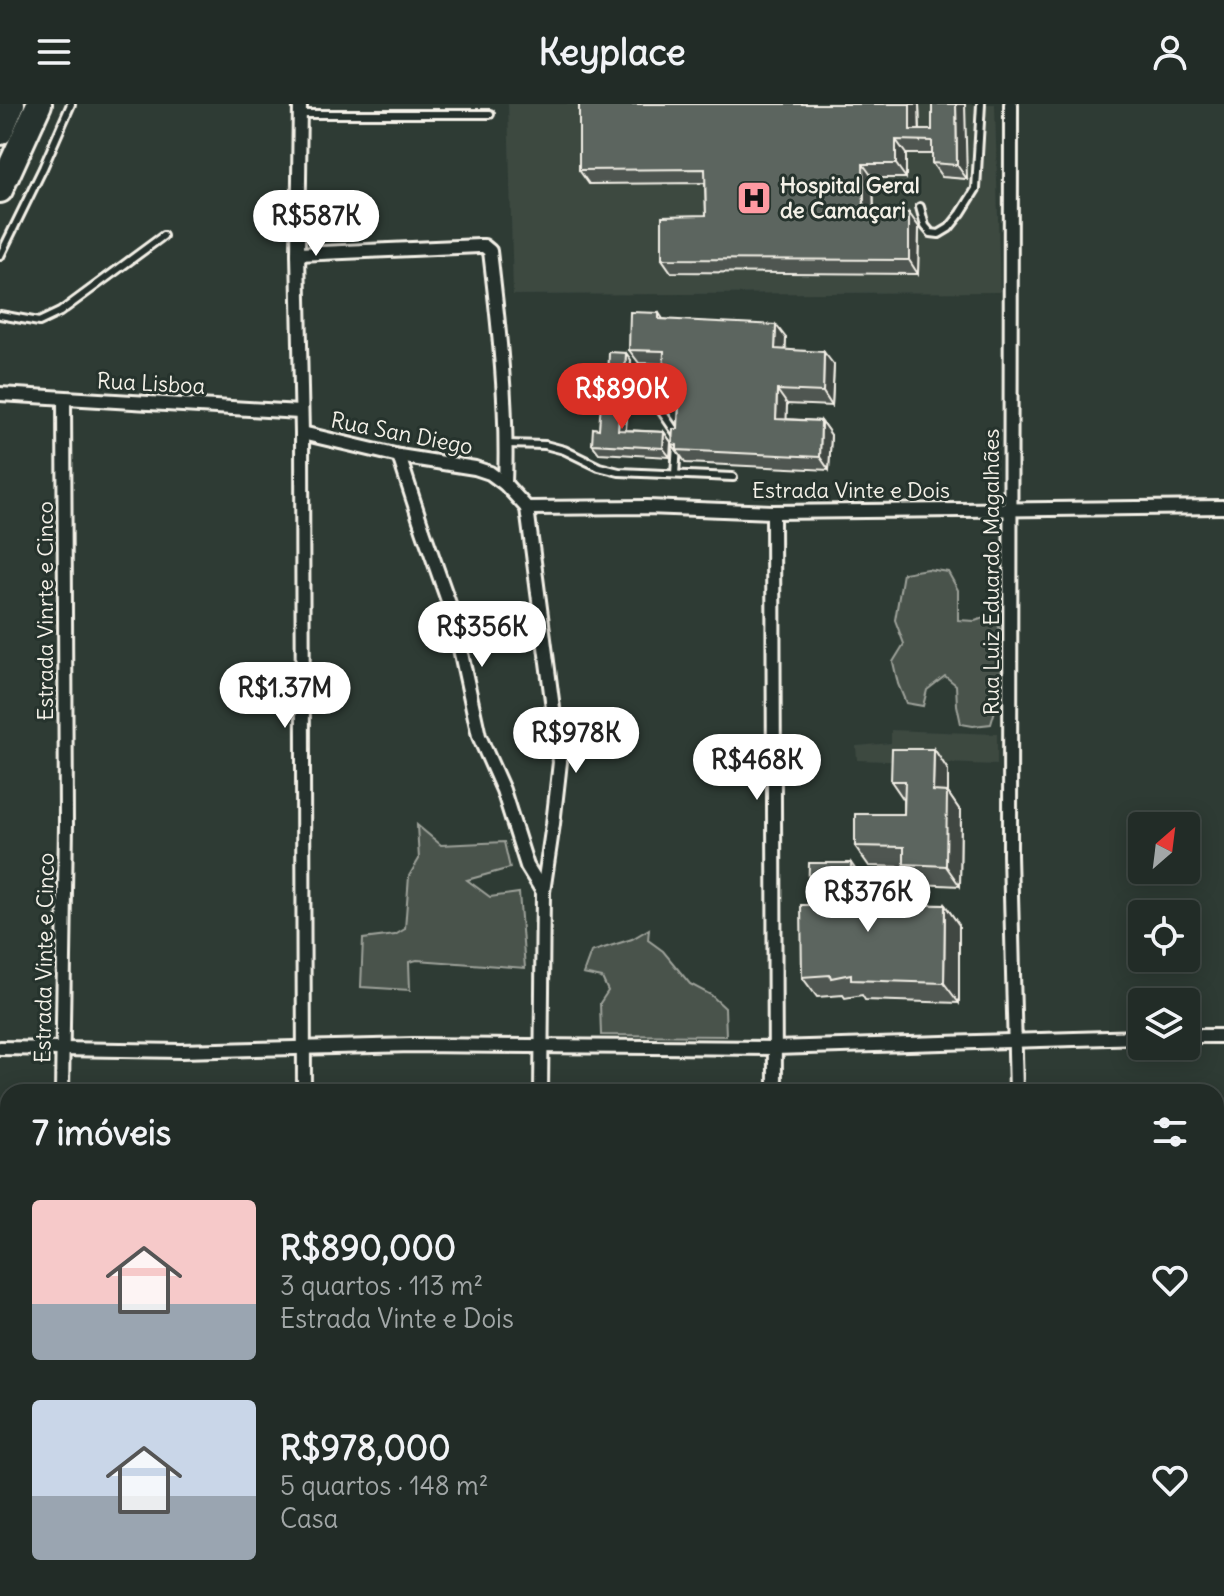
<!DOCTYPE html>
<html lang="pt">
<head>
<meta charset="utf-8">
<style>
	:root { --surface:#222c27; --page:#2e3833; --text:#f1f3f6; --muted:#a2a7a7; --line:#3f4844; --accent:#d93025 }
	body { margin:0; font-family:Delius,sans-serif; background:var(--page); color:var(--text); height:100vh; display:flex; flex-direction:column; font-size:30px; white-space:nowrap }
	* { box-sizing:border-box; margin:0 }
	p { font-size:26px; color:var(--muted) }
	.icon { flex:none; width:44px; height:44px; fill:none; stroke:currentColor; stroke-width:2; stroke-linecap:round; stroke-linejoin:round }
	.map { position:relative; flex:1; overflow:hidden }
	.details { position:absolute; left:0px; top:980px; width:1224px; height:512px; display:flex; flex-direction:column; background:var(--surface); border-radius:24px 24px 0 0; box-shadow:0 4px 20px #0003,0 0 0 2px var(--line) }
	.details>* { flex:none }
	.needle { width:52px; rotate:28deg }
	.fabs { position:absolute; left:1128px; top:708px; display:grid; gap:16px }
	.fabs a { display:grid; place-items:center; width:72px; height:72px; border-radius:8px; background:var(--surface); box-shadow:0 4px 20px #0003,0 0 0 2px var(--line); font-size:40px }
	.price { position:absolute; translate:-50% -68px; padding:0 18px; border-radius:28px; background:#fff; color:#222; font-size:26px; line-height:52px; filter:drop-shadow(0 2px 4px #0008) }
	.price::after { content:''; position:absolute; left:50%; top:48px; width:24px; height:18px; margin-left:-12px; background:inherit; clip-path:polygon(0 0,100% 0,50% 100%) }
	.price.on { background:var(--accent); color:#fff }
	ul { padding:0; list-style:none }
	li { display:flex; align-items:center; gap:24px; height:200px; padding:0 32px }
	li span { display:grid; place-items:center; flex:none; width:224px; height:160px; border-radius:8px; color:#555 }
	li>.icon { margin-inline-start:auto }
	span .icon { width:96px; height:96px; fill:#fffc; stroke-width:1 }
	li b { font-size:34px }
	h2 { display:flex; justify-content:space-between; align-items:center; height:96px; padding:0 32px; font-size:34px }
	header { display:flex; justify-content:space-between; align-items:center; height:104px; padding:0 32px; background:var(--surface); font-size:36px; font-weight:700 }
	.map>svg:first-child { display:block }
	.built { fill:#3c4841 }
	.green { fill:#48524c; stroke:#9ea29a; stroke-width:2 }
	.lines { fill:none; stroke-linecap:round; stroke-linejoin:round }
	.lane-casing { stroke:#f4f1e8; stroke-width:12 }
	.street-casing { stroke:#f4f1e8; stroke-width:18 }
	.highway-casing { stroke:#f4f1e8; stroke-width:30 }
	.lane { stroke:#26332d; stroke-width:6 }
	.street { stroke:#26332d; stroke-width:12 }
	.highway { stroke:#26332d; stroke-width:24 }
	.wall { fill:#4f5751; stroke:#f4f1e8; stroke-width:2 }
	.shaded-wall { fill:#404742; stroke:#f4f1e8; stroke-width:2 }
	.building { fill:#5c655e; stroke:#f4f1e8; stroke-width:2 }
	.labels { text-anchor:middle; stroke-width:6; stroke-linejoin:round; paint-order:stroke }
	.poi-label { font-size:22px; font-weight:bold; fill:#f4f1e8; stroke:#26332d; text-anchor:start }
	.street-label { font-size:22px; fill:#f4f1e8; stroke:#26332d }
</style>
</head>
<body>
<header><svg class="icon" aria-label="menu" viewBox="0 0 24 24"><path d="M4 6h16M4 12h16M4 18h16"/></svg>Keyplace<svg class="icon" aria-label="person" viewBox="0 0 24 24"><circle cx="12" cy="8" r="4"/><path d="M4 21q1-7 8-7t8 7"/></svg></header>
<div class="map">
<svg width="1224" height="1492" viewBox="0 0 1224 1492">
	<rect width="100%" height="100%" fill="#2e3b34"/>
	<filter id="ink" filterUnits="userSpaceOnUse"><feTurbulence type="fractalNoise" baseFrequency=".0125" numOctaves="2"/><feDisplacementMap in="SourceGraphic" scale="16" xChannelSelector="R" yChannelSelector="G"/><feConvolveMatrix kernelMatrix="1 2 1 2 8 2 1 2 1" color-interpolation-filters="sRGB"/></filter>
	<g filter="url(#ink)">
		<g class="built">
			<polygon points="508,0 995,0 1000,188 513,191"/>
			<polygon points="891,626 997,630 997,661 857,656 856,642 891,639"/>
		</g>
		<g class="green">
			<path d="M 927,465 L 948,468 L 958,486 L 958,516 L 975,517 L 990,512 C 992,515 996,517 998,521 C 1009,540 998,599 991,620 L 973,622 L 961,620 L 957,601 L 956,581 L 945,572 L 927,586 L 923,602 L 906,599 L 898,580 L 893,558 L 904,540 L 895,516 L 903,469 Z"/>
			<polygon points="417,721 441,741 504,738 510,764 467,776 490,793 519,789 525,864 417,856 409,858 410,886 361,883 363,835 395,831 405,825 409,772 419,755"/>
			<polygon points="649,825 648,836 663,847 690,880 711,891 725,904 726,932 601,931 600,899 608,887 602,874 583,870 591,848 632,835"/>
		</g>
		<g class="lines">
			<g class="lane-casing">
				<g id="lane">
					<polyline points="300,10 490,10"/>
					<polyline points="920,103 925,122 931,129 939,130 949,124 961,109 976,85 981,0"/>
					<polyline points="0,152 43,64 71,0"/>
					<polyline points="0,211 39,218 60,208 163,132"/>
					<polyline points="657,272 658,302 677,330"/>
					<polyline points="506,340 545,341 564,346 599,363 619,368 733,373"/>
					<polyline points="675,370 677,341"/>
				</g>
			</g>
			<g class="street-casing">
				<g id="street">
					<polyline points="300,0 298,150 302,329 304,988"/>
					<polyline points="1011,0 1010,751 1016,988"/>
					<path d="M 298,150 L 480,142 L 484,142 L 490,147 C 499,224 508,303 505,380"/>
					<polyline points="0,290 300,308"/>
					<polyline points="302,329 399,352 475,364 490,369 505,380 527,404"/>
					<polyline points="399,352 423,426 452,508 479,632 503,686 527,762 543,788"/>
					<polyline points="527,404 647,403 773,408 1224,403"/>
					<polyline points="527,404 560,658 553,720 543,788 541,988"/>
					<polyline points="773,408 775,988"/>
					<polyline points="1186,932 1224,932"/>
					<polyline points="0,944 181,947 413,941 774,944 1142,933"/>
					<polyline points="62,988 66,720 64,294"/>
					<polyline points="1216,1468 1224,1468"/>
					<polyline points="0,1480 8,1480"/>
					<polyline points="64,1484 64,1492"/>
					<polyline points="545,1484 545,1492"/>
					<polyline points="778,1484 778,1492"/>
					<polyline points="1016,1484 1016,1492"/>
					<polyline points="307,1492 307,1484"/>
					<polyline points="903,1492 903,1484"/>
					<polyline points="1140,1492 1140,1484"/>
				</g>
			</g>
			<g class="highway-casing">
				<g id="highway">
					<polyline points="0,28 12,0"/>
					<polyline points="0,86 39,0"/>
				</g>
			</g>
			<use href="#lane" class="lane"/>
			<use href="#street" class="street"/>
			<use href="#highway" class="highway"/>
		</g>
		<g class="wall">
			<polygon points="579,0 919,0 920,26 932,26 932,0 967,75 942,73 932,59 932,50 906,50 906,74 873,74 874,109 919,123 918,170 671,168 662,155 706,111 705,79 589,80 579,66"/>
			<polygon points="659,209 663,215 786,234 785,246 834,261 832,302 787,300 786,315 821,317 831,331 829,366 686,359 672,340 678,325 679,292 672,292 663,278 664,260 639,259 629,246"/>
			<polygon points="626,249 631,256 629,288 613,287 608,280"/>
			<polygon points="620,300 627,309 626,326 664,328 671,338 670,353 599,349 592,340 599,325"/>
			<polygon points="934,645 948,666 948,689 961,708 960,782 918,780 906,763 869,762 855,742 904,710 904,696 891,677"/>
			<polygon points="865,779 865,800 945,801 959,821 959,899 865,896 862,891 845,894 843,891 817,893 802,873 808,801"/>
			<polygon points="0,1194 8,1194 8,1222 0,1221"/>
			<rect x="0" y="1360" width="8" height="37"/>
		</g>
		<g class="shaded-wall">
			<polygon points="910,0 919,0 920,37 910,26"/>
			<polygon points="956,0 965,0 967,75 957,61"/>
			<polygon points="896,36 906,50 906,74 896,60"/>
			<polygon points="863,60 873,74 874,122 864,108"/>
			<polygon points="909,109 919,123 918,170 909,156"/>
			<polygon points="776,221 786,234 785,259 775,245"/>
			<polygon points="824,248 834,261 832,302 823,288"/>
			<polygon points="626,249 631,256 629,288 624,281"/>
			<polygon points="777,286 787,300 786,328 776,315"/>
			<polygon points="620,300 627,309 625,335 618,326"/>
			<polygon points="821,317 831,331 829,366 820,353"/>
			<polygon points="664,328 671,338 670,353 663,344"/>
			<polygon points="934,645 948,666 948,689 961,708 960,782 946,762 933,687"/>
			<polygon points="851,759 865,779 864,821 850,800"/>
			<polygon points="945,801 959,821 959,899 944,879"/>
		</g>
		<g class="building">
			<polygon points="579,0 910,0 910,26 932,26 932,0 956,0 957,61 932,59 932,37 896,36 896,60 863,60 864,108 909,109 909,156 662,155 662,112 706,111 705,65 579,66"/>
			<polygon points="630,208 659,209 659,215 776,221 775,245 824,248 823,288 777,286 776,315 821,317 820,353 677,346 677,341 672,340 673,325 678,325 680,279 663,278 664,247 629,246"/>
			<polygon points="609,248 626,249 624,281 608,280"/>
			<polygon points="601,298 620,300 618,326 664,328 663,344 592,340 593,324 599,325"/>
			<polygon points="892,645 934,645 933,687 947,688 946,762 904,760 904,743 855,742 855,710 904,710 905,677 891,677"/>
			<polygon points="809,759 851,759 850,800 945,801 944,879 851,876 851,870 831,874 830,871 802,873 801,801 808,801"/>
			<rect x="0" y="1194" width="8" height="21"/>
			<rect x="0" y="1360" width="8" height="27"/>
			<polygon points="0,1484 25,1484 26,1492 28,1492 0,1492"/>
		</g>
	</g>
	<defs>
		<g id="hospital-square" transform="scale(1.8)"><rect x="-9" y="-9" width="18" height="18" rx="4" fill="#ff9aa2" stroke="#26332d"/><path d="M-5-5h3v3.5h4V-5h3V5h-3V1.5h-4V5h-3Z" fill="#111"/></g>
	</defs>
	<g fill-rule="evenodd">
		<use href="#hospital-square" x="754" y="94"/>
	</g>
	<g class="labels">
		<g class="poi-label">
			<text x="780" y="89">Hospital Geral<tspan x="780" dy="25">de Camaçari</tspan></text>
		</g>
		<g class="street-label">
			<text transform="translate(151 279) rotate(3)" y="8">Rua Lisboa</text>
			<text transform="translate(402 329) rotate(11)" y="8">Rua San Diego</text>
			<text x="851" y="394">Estrada Vinte e Dois</text>
			<text transform="translate(991 468) rotate(-90)" y="8">Rua Luiz Eduardo Magalhães</text>
			<text transform="translate(45 507) rotate(-90)" y="8">Estrada Vinrte e Cinco</text>
			<text transform="translate(44 854) rotate(-89)" y="8">Estrada Vinte e Cinco</text>
		</g>
	</g>
</svg>
<div class="fabs">
<a><svg class="needle" viewBox="-14 -14 28 28"><path d="M0-13l5 13h-10z" fill="#e53935"/><path d="M0 13l5-13h-10z" fill="#a2a7a7"/></svg></a>
<a><svg class="icon" aria-label="locate" viewBox="0 0 24 24"><circle cx="12" cy="12" r="6"/><path d="M12 2v4M12 18v4M2 12h4M18 12h4"/></svg></a>
<a><svg class="icon" aria-label="layers" viewBox="0 0 24 24"><path d="M12 4l9 5-9 5-9-5zM3 14l9 5 9-5"/></svg></a>
</div>
<b class="price" style="left:316px;top:154px">R$587K</b>
<b class="price on" style="left:622px;top:327px">R$890K</b>
<b class="price" style="left:482px;top:565px">R$356K</b>
<b class="price" style="left:285px;top:626px">R$1.37M</b>
<b class="price" style="left:576px;top:671px">R$978K</b>
<b class="price" style="left:757px;top:698px">R$468K</b>
<b class="price" style="left:868px;top:830px">R$376K</b>
<section class="details">
<h2>7 imóveis<svg class="icon" aria-label="filters" viewBox="0 0 24 24"><path d="M4 7h16M4 17h16"/><circle cx="9" cy="7" r="2"/><circle cx="15" cy="17" r="2"/></svg></h2>
<ul>
<li><span style="background:linear-gradient(#f6c9c9 65%,#9aa5b1 0)"><svg class="icon" aria-label="home" viewBox="0 0 24 24"><path d="M3 11l9-7 9 7M6 9v11h12V9"/></svg></span><div><b>R$890,000</b><p>3 quartos · 113 m²</p><p>Estrada Vinte e Dois</p></div><svg class="icon" aria-label="heart" viewBox="0 0 24 24"><path d="M12 20l-8-8c-3-5 5-10 8-4 3-6 11-1 8 4z"/></svg></li>
<li><span style="background:linear-gradient(#c9d6e8 60%,#9aa5b1 0)"><svg class="icon" aria-label="home" viewBox="0 0 24 24"><path d="M3 11l9-7 9 7M6 9v11h12V9"/></svg></span><div><b>R$978,000</b><p>5 quartos · 148 m²</p><p>Casa</p></div><svg class="icon" aria-label="heart" viewBox="0 0 24 24"><path d="M12 20l-8-8c-3-5 5-10 8-4 3-6 11-1 8 4z"/></svg></li>
</ul>
</section>
</div>
</body>
</html>
